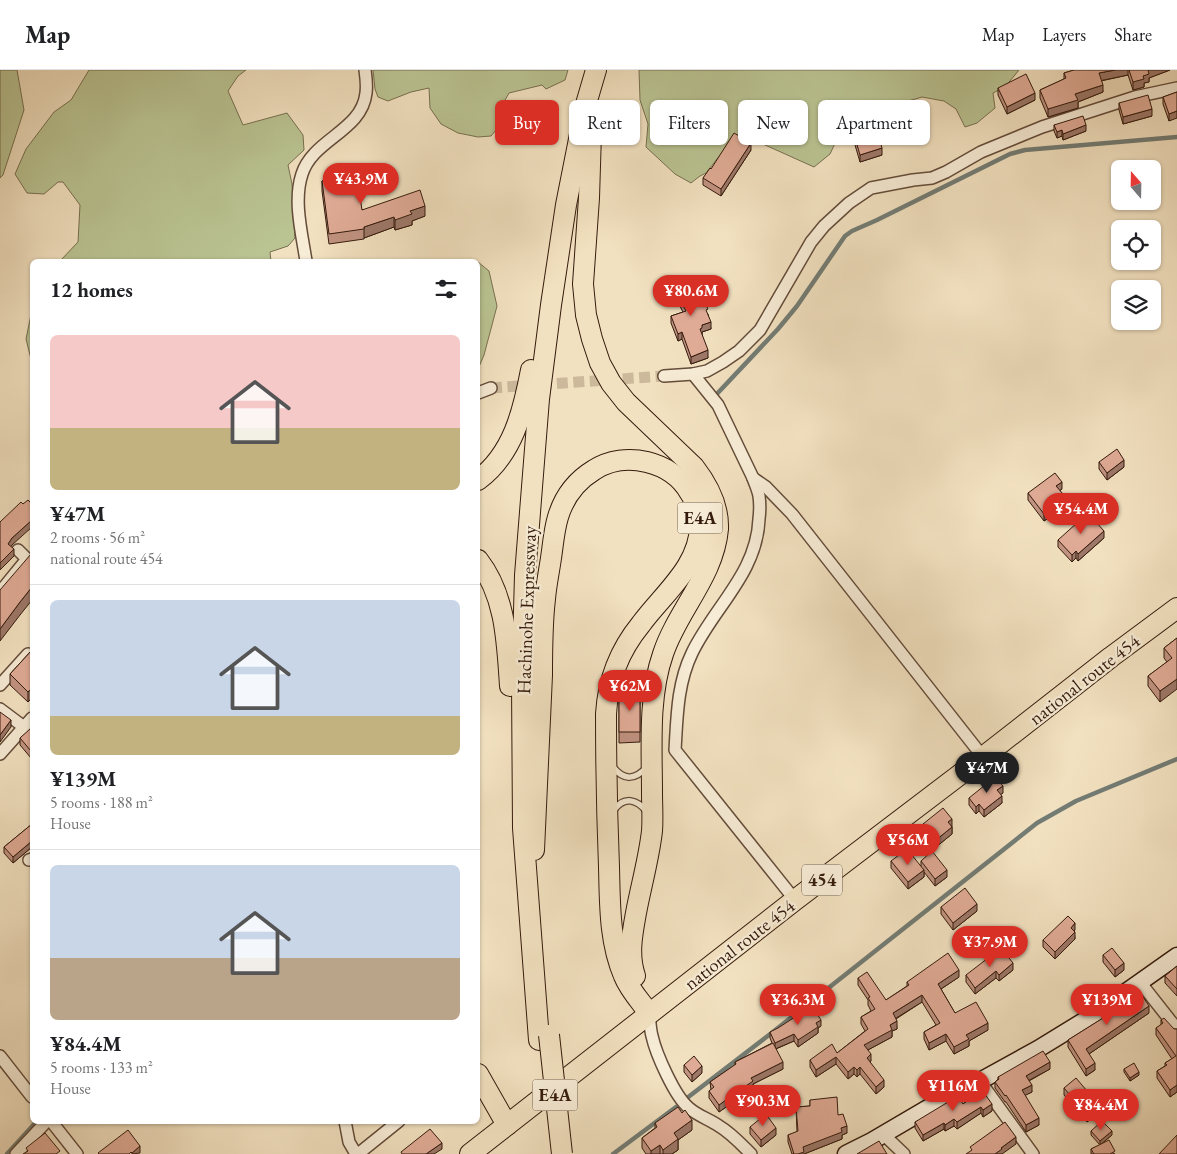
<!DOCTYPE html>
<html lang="en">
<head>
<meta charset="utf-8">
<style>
	:root { --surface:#fff; --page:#f6f6f6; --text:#202124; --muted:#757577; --line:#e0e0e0; --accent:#d93025 }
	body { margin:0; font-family:"EB Garamond",serif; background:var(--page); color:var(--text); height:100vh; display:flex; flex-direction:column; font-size:19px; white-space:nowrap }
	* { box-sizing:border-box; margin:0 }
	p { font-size:16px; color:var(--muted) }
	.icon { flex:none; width:28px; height:28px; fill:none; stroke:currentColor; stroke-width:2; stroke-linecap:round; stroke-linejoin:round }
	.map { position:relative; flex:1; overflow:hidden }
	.drawer { position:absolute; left:30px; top:189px; width:450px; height:865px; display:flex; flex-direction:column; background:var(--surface); border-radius:8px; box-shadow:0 1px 4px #0004 }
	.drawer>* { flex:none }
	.guide { position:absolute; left:495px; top:30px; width:475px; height:45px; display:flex; gap:10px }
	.needle { width:32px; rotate:340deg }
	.controls { position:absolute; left:1111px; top:90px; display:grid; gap:10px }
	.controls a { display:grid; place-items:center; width:50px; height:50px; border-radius:8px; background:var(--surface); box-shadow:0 1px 4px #0004; font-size:25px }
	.price { position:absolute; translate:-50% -42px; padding:0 11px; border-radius:18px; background:var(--accent); color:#fff; font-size:16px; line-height:32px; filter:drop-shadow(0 1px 2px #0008) }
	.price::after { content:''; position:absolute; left:50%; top:30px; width:15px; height:11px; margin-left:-8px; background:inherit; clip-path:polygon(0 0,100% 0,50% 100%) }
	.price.active { background:#222; color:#fff }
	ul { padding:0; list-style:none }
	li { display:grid; align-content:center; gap:10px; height:265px; padding:0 20px }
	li+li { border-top:1px solid var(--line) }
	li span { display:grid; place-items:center; height:155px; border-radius:8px; color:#555 }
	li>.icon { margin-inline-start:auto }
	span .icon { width:90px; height:90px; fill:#fffc; stroke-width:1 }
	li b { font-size:21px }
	h2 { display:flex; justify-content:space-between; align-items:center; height:60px; padding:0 20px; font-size:21px }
	.tag { padding:0 18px; border-radius:8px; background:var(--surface); box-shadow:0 1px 4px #0004; font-size:18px; line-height:45px }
	.tag.active { background:var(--accent); color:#fff }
	header { display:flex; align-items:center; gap:30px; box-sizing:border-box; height:70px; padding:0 25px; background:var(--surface); border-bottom:1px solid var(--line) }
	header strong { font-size:24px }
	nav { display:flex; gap:28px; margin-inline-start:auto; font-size:18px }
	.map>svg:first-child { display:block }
	.green { fill:#bac392; stroke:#786f50 }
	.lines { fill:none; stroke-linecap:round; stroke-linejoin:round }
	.stream { stroke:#737c74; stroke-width:4.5 }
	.street-tunnel { stroke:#ccb99c; stroke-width:11; stroke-dasharray:11 5.5; stroke-linecap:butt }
	.lane-casing { stroke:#644c3a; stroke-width:8 }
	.street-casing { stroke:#644c3a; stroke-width:14 }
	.secondary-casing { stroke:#351b0d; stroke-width:19 }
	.highway-casing { stroke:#351b0d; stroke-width:22 }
	.lane { stroke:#f7ecd6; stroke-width:5.5 }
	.street { stroke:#f7ecd6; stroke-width:11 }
	.secondary { stroke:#f7ecd6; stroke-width:16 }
	.highway { stroke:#f2e1c0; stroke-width:20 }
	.highway-bridge-casing { stroke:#351b0d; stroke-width:22; stroke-linecap:butt }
	.highway-bridge { stroke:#f2e1c0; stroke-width:20 }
	.wall { fill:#c19381; stroke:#351b0d }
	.shaded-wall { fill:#9d7869; stroke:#351b0d }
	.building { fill:#e0ab96; stroke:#351b0d }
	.labels { text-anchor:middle; stroke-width:4.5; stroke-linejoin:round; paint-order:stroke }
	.shield { fill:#f7ecd6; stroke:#6f5a49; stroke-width:1 }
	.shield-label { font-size:18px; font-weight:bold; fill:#351b0d }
	.street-label { font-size:19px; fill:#351b0d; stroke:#f7ecd6 }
</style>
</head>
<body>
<header>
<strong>Map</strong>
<nav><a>Map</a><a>Layers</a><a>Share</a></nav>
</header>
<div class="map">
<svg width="1177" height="1084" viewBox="0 0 1177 1084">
	<rect width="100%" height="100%" fill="#f2e1c0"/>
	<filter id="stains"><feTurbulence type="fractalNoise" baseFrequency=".004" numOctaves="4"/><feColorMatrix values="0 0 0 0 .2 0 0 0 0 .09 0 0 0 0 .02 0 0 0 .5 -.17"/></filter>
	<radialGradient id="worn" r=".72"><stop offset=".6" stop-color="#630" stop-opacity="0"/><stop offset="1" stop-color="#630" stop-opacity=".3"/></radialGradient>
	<g class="green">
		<polygon points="0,0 17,0 24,40 3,105 0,108"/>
		<polygon points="89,0 246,0 238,6 228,21 243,55 287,43 303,65 304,80 288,95 292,114 295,168 288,176 270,182 271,191 60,191 78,172 80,135 63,112 58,112 44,124 27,123 15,104 26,79 54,42 71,30"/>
		<polygon points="373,0 568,0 565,10 546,19 542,15 509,23 500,39 501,54 491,66 478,67 458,63 441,54 430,38 429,18 411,22 388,31 378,27 375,19"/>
		<polygon points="639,0 1019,0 1005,17 993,23 995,38 977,53 965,57 956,39 944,31 922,27 891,36 880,48 874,58 858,57 852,41 835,43 837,69 830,84 814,97 754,70 735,66 706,103 700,106 691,113 675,104 646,77 648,54 640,30"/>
		<polygon points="478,192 489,201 497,236 484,285 478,299"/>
		<polygon points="32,240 32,293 26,269"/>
	</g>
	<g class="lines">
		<g class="stream">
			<polyline points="714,327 778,259 797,236 845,166 852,161 877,150 1010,84 1025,80 1177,67"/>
			<polyline points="687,1028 769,965 1037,753 1076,731 1177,689"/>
			<polyline points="7,1084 37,1051"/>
			<polyline points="613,1084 676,1037"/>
		</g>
		<polyline class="street-tunnel" points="491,318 664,306"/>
		<g class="lane-casing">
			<g id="lane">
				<path d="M 613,697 C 624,711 635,710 647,697"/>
				<path d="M 614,740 C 624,726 637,729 647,742"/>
			</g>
		</g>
		<g class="street-casing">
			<g id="street">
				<path d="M 306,191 C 302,164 293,131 302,104 C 313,69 362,61 366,23 C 367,16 366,7 365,0"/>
				<polyline points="693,304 718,335 753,408 766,417 792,444 983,687"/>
				<polyline points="664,306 693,304 707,301 723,292 739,281 760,260 811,172 824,156 849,133 871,118 913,110 932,108 946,102 981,82 1042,57 1135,27 1177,18"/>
				<polyline points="478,323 491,318"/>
				<path d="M 753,408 C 755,414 758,420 759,426 C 760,433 760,441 759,449 C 757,503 714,537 692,583 C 677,614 677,648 675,680 L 795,830"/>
				<polyline points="0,522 27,489 18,480"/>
				<polyline points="0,615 28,584"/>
				<polyline points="0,639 24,657"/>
				<polyline points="0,684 32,648"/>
				<polyline points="29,790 32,789"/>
				<polyline points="1140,912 1177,959"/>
				<path d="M 649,943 C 650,951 650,959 652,966 C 656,984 675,1027 689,1038 C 698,1046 709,1049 719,1056 C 731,1063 741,1074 751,1084"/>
				<polyline points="0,986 32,1027"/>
				<polyline points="980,1011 1033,1084"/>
				<polyline points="51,1051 77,1084"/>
				<polyline points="345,1051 349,1072 356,1084"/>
				<polyline points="883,1064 904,1084"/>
				<polyline points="16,1084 47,1051"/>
				<polyline points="358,1084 399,1051"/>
			</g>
		</g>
		<g class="secondary-casing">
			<polyline id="secondary" points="846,1084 872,1071 947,1027 980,1011 1038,979 1092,946 1177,886"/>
		</g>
		<g class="highway-casing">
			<g id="highway">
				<path d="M 591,63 L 589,128 L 583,214 L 586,245 L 592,269 L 600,293 L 611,313 L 626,332 L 694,397 C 708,415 719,436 718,459 C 714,506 677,541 663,584 C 648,627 652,678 652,723 C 652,735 653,749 652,761 C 649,788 641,816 636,843 C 632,865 628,885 635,906"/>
				<path d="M 478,410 C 513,384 523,342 531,300"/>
				<path d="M 478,490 C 506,526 507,572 510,616"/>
				<path d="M 534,780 C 537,722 539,663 542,605 C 542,580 542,554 545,529 C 546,516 549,502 551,488 C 553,475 554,460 558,447 C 564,427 576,411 594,400 C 625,380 672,391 690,423 C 696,432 700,444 700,455 C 700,496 663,524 641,554 C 619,581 608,609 606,644 C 606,695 607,746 609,797 C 610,833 609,871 624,906 C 629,919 640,931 649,943"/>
				<polyline points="539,970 523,758 522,613 525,505 539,329 551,235 566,135 586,34 596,0"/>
				<polyline points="478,1004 507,1055"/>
				<polyline points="470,1084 795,830 983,687 1111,587 1177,538"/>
			</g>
		</g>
		<use href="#lane" class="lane"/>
		<use href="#street" class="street"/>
		<use href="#secondary" class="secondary"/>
		<use href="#highway" class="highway"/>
		<g class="highway-bridge-casing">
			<polyline id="highway-bridge" points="549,965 562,1084"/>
		</g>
		<use href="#highway-bridge" class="highway-bridge"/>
	</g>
	<g class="wall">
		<polygon points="1074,0 1170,0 1149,8 1149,12 1144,13 1144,17 1133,20 1128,5 1101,11 1103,22 1078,32 1078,38 1048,47 1040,28 1040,20 1064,9 1064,3"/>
		<polygon points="998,18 1035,30 1007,44 998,25"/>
		<polygon points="1177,22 1169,51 1163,34 1163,27"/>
		<polygon points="1119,33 1152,46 1123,54 1119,40"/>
		<polygon points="1054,55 1086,61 1063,70 1062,66 1057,68 1054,61"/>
		<polygon points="855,68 882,85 860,92 855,75"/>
		<polygon points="751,80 721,126 703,115 703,108 711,99"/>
		<polygon points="336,98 349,107 362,140 425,146 412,151 412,155 395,160 394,157 364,168 364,169 329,174 322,121 322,111 336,109"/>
		<polygon points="673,216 708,244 711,259 702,262 702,265 708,288 691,294 682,269 678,271 671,253 671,246 683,242 673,223"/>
		<polygon points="1099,392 1124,397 1107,410 1099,399"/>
		<polygon points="1062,419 1060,420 1063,431 1058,434 1058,441 1044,451 1028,430 1028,423"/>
		<polygon points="1104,468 1078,491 1076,488 1072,492 1058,477 1058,470"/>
		<polygon points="1177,568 1160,632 1148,616 1148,606 1167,592 1164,588 1164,578"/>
		<polygon points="32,580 32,628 28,632 10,615 10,604"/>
		<polygon points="619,623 640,623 640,672 619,673"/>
		<polygon points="32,659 32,687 31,688 20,675 20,668"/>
		<polygon points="1003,723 1000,724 1002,733 984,747 979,741 976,744 969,735 969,728"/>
		<polygon points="32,754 32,777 13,793 4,783 4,777"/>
		<polygon points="923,754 952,756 952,764 936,777 923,761"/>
		<polygon points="891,791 921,796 921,791 947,807 935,816 924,802 924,807 908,819 891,798"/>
		<polygon points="941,837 977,841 953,860 941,844"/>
		<polygon points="1075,860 1074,861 1075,869 1055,889 1043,877 1043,870"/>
		<polygon points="1103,885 1124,900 1115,907 1103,892"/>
		<polygon points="1177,896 1177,926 1165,913 1165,906"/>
		<polygon points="1013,900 999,911 996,908 975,924 966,912 966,905"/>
		<polygon points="959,907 941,919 955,943 988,960 969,971 969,976 954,984 946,971 929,980 924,969 924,962 936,955 922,932 896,949 897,959 892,961 892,967 868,980 871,991 870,992 884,1017 876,1024 860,1004 857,1007 854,1004 848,1009 836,994 816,1007 810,997 810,990 837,983 865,961 861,954 861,947 871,941 868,935 868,930 858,915 858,908 886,930 907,916 907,912"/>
		<polygon points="1108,940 1149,943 1089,984 1095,1000 1086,1006 1068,977 1068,970 1108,945"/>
		<polygon points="1161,950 1174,959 1177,959 1177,1022 1170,1027 1157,1008 1157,1001 1165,996 1165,993 1172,989 1156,965 1156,958 1161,955"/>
		<polygon points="821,956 818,958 818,963 798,977 794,971 776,979 783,999 753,1014 753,1018 719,1042 709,1028 709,1021 711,1020 710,1012 735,995 735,992 772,973 770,968 770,962"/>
		<polygon points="684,995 702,1003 692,1012 684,1002"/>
		<polygon points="1050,999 1029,1011 1032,1022 1025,1025 1039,1055 1026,1062 1006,1032 1005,1032 995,1018 995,1012 998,1009 998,1007"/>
		<polygon points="1124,999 1139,1005 1130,1011 1124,1002"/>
		<polygon points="1064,1018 1099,1042 1087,1052 1064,1025"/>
		<polygon points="982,1020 992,1041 983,1047 981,1043 957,1059 954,1056 945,1061 944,1059 923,1071 915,1058 915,1052 963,1034"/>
		<polygon points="810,1030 838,1045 847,1063 842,1065 842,1069 804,1084 792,1084 788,1072 788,1065 797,1062 796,1037 810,1036"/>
		<polygon points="655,1053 692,1060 678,1070 678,1080 672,1084 646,1084 642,1078 642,1068 655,1058"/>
		<polygon points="750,1057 776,1065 761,1077 750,1064"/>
		<polygon points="1091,1061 1112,1065 1100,1075 1115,1084 1091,1084 1091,1079 1100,1075 1091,1065"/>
	</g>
	<g class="shaded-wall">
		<polygon points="1115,0 1128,0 1128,5 1099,11 1099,3"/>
		<polygon points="1148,0 1170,0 1149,8 1149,12 1144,13 1144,17 1133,20 1133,12 1143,6"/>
		<polygon points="1103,15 1103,22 1078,32 1078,38 1048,47 1048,39 1075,24"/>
		<polygon points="1035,23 1035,30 1007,44 1007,37"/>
		<polygon points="1152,39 1152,46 1123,54 1123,47"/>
		<polygon points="1177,41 1177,48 1169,51 1169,44"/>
		<polygon points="1086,55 1086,61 1063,70 1063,64"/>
		<polygon points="1062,60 1062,66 1057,68 1057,62"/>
		<polygon points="751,73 751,80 721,126 721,119"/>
		<polygon points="882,78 882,85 860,92 860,85"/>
		<polygon points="425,136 425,146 412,151 412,155 395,160 395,150 410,141"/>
		<polygon points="394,147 394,157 364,168 364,157"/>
		<polygon points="711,252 711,259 702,262 702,265 700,266 700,259 702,255"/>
		<polygon points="682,262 682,269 678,271 678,264"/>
		<polygon points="708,280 708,288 691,294 691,287"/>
		<polygon points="1124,390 1124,397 1107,410 1107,403"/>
		<polygon points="1062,412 1062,419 1056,423 1056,416"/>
		<polygon points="1063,424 1063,431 1058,434 1058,441 1044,451 1044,444 1055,430"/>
		<polygon points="32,450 32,457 12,475 8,481 8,474 12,468"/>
		<polygon points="1104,461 1104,468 1078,491 1078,484"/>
		<polygon points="14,479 14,486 0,500 0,493"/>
		<polygon points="1076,481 1076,488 1072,492 1072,485"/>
		<polygon points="32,517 32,530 20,545 0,571 0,559 20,532"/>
		<polygon points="1177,609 1177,619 1160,632 1160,621"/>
		<polygon points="32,618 32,628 28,632 28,622"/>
		<polygon points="11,650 11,657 0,672 0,665"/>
		<polygon points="32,680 32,687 31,688 31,681"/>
		<polygon points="1003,716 1003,723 997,727 997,720"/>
		<polygon points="1002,726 1002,733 984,747 984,740"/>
		<polygon points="979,734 979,741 976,744 976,737"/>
		<polygon points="952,749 952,756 948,759 948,752"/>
		<polygon points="952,757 952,764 936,777 936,770"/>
		<polygon points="32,771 32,777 13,793 13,787"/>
		<polygon points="924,800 924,807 908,819 908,812"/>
		<polygon points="947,800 947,807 935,816 935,809"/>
		<polygon points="977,834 977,841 953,860 953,853"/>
		<polygon points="1075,853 1075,860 1071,865 1071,858"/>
		<polygon points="1075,862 1075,869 1055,889 1055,882"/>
		<polygon points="1013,893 1013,900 999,911 999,905"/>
		<polygon points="1124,893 1124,900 1115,907 1115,900"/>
		<polygon points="959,900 959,907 938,921 938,914"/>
		<polygon points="996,901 996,908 975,924 975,918"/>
		<polygon points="922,925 922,932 893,950 893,943"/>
		<polygon points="1149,936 1149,943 1086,986 1086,979"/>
		<polygon points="821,950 821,956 818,958 818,963 798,977 798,970 816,953"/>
		<polygon points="897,951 897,959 892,961 892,967 864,982 864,975 890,955"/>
		<polygon points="988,953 988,960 969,971 969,976 954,984 954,977 966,965"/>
		<polygon points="794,964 794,971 775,979 775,973"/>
		<polygon points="946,964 946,971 929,980 929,973"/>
		<polygon points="871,984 871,991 867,995 867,988"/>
		<polygon points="836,987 836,994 816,1007 816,1000"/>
		<polygon points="783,992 783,999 753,1014 753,1018 719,1042 719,1035 751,1008"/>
		<polygon points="1050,992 1050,999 1026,1012 1026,1006"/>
		<polygon points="1095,993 1095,1000 1086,1006 1086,999"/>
		<polygon points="702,996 702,1003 692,1012 692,1005"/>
		<polygon points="854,997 854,1004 848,1009 848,1002"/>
		<polygon points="860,997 860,1004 857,1007 857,1000"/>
		<polygon points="1139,1002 1139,1005 1130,1011 1130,1008"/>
		<polygon points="884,1010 884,1017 876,1024 876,1017"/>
		<polygon points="1032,1015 1032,1022 1022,1027 1022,1020"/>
		<polygon points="1177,1015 1177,1022 1170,1027 1170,1020"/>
		<polygon points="992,1034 992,1041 983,1047 983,1040"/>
		<polygon points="1099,1035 1099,1042 1087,1052 1087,1045"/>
		<polygon points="981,1037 981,1043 957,1059 957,1052"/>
		<polygon points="1039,1048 1039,1055 1026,1062 1026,1055"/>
		<polygon points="954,1049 954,1056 945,1061 945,1055"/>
		<polygon points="692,1050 692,1060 678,1070 678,1080 672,1084 663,1084 663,1080 674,1063"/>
		<polygon points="944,1053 944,1059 923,1071 923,1065"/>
		<polygon points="847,1056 847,1063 842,1065 842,1069 804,1084 798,1084 803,1077 841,1058"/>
		<polygon points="776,1058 776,1065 761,1077 761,1070"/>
		<polygon points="1112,1061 1112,1065 1100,1075 1100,1071"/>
		<polygon points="1016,1067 1016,1074 1002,1084 995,1084 1001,1078"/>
		<polygon points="442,1073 442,1079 434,1084 426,1084"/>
		<polygon points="660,1075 660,1084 651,1084 651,1081"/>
		<polygon points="140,1076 140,1083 132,1084 132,1083"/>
	</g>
	<g class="building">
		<polygon points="1074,0 1115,0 1099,3 1103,15 1075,24 1078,30 1048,39 1040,20 1066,8 1064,3"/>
		<polygon points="1129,0 1148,0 1149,4 1143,6 1144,9 1133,12"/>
		<polygon points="1026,4 1035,23 1007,37 998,18"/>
		<polygon points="1177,22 1177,41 1169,44 1163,27"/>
		<polygon points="1148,25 1152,39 1123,47 1119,33"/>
		<polygon points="1083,46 1086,55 1063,64 1062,60 1057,62 1054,55"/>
		<polygon points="877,61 882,78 860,85 855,68"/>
		<polygon points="734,63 751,73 721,119 703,108 710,98 711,99"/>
		<polygon points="348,96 349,107 357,106 362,140 420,120 425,136 410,141 412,144 395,150 394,147 364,157 364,159 329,164 322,111 338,109 336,98"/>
		<polygon points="691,207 708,239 706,240 711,252 702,255 702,258 700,259 708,280 691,287 682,262 678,264 671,246 686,241 673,216"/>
		<polygon points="1117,379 1124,390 1107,403 1099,392"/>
		<polygon points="1055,403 1062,412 1056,416 1063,424 1055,430 1058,434 1044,444 1028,423"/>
		<polygon points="28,430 32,434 32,450 12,468 8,474 14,479 0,493 0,452 21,432 23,434"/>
		<polygon points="1088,443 1104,461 1078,484 1076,481 1072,485 1058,470"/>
		<polygon points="31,484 32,485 32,517 20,532 0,559 0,520"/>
		<polygon points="1177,568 1177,609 1160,621 1148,606 1172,588 1164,578"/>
		<polygon points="32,580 32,618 28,622 10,604"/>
		<rect x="619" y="623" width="21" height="39"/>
		<polygon points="0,642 11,650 0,665"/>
		<polygon points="31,658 32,659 32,680 31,681 20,668"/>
		<polygon points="995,707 1003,716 997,720 1002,726 984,740 979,734 976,737 969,728"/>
		<polygon points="943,738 952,749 948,752 952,757 936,770 923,754"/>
		<polygon points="32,754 32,771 13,787 4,777"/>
		<polygon points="907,779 924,800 908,812 891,791"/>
		<polygon points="932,781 947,800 935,809 921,791"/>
		<polygon points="965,818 977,834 953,853 941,837"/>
		<polygon points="1068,846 1075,853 1071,858 1075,862 1055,882 1043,870"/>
		<polygon points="1001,878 1013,893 999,905 996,901 975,918 966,905"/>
		<polygon points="1112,878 1124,893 1115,900 1103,885"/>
		<polygon points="948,883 959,900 938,914 955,943 976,932 988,953 966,965 969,969 954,977 946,964 929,973 924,962 940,953 922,925 893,943 897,951 890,955 892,960 864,975 871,984 867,988 884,1010 876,1017 860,997 857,1000 854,997 848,1002 836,987 816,1000 810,990 832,974 837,983 868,959 861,947 875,939 868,928 870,927 858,908 867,902 886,930 909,915 907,912"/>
		<polygon points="1177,896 1177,919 1165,906"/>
		<polygon points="1138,919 1149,936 1086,979 1095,993 1086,999 1068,970 1111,943 1108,940"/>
		<polygon points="812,936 821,950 816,953 818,957 798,970 794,964 775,973 770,962 778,958"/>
		<polygon points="1164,948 1174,959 1177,959 1177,1015 1170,1020 1157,1001 1167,995 1165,993 1176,986 1156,958 1163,953 1161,950"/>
		<polygon points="773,973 783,992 751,1008 753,1011 719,1035 709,1021 714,1017 710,1012 736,994 735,992"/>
		<polygon points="1043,981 1050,992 1026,1006 1032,1015 1022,1020 1039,1048 1026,1055 1006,1025 1005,1026 995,1012 999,1009 998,1007"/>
		<polygon points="694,986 702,996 692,1005 684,995"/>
		<polygon points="1134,993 1139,1002 1130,1008 1124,999"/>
		<polygon points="1076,1008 1099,1035 1087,1045 1064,1018"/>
		<polygon points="982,1020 992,1034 983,1040 981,1037 957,1052 954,1049 945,1055 944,1053 923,1065 915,1052 958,1026 963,1034"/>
		<polygon points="837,1027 838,1045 843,1044 847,1056 841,1058 842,1062 803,1077 804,1082 798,1084 794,1084 788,1065 798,1061 796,1037 810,1036 810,1030"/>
		<polygon points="678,1037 682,1043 685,1040 692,1050 674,1063 678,1069 663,1080 660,1075 651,1081 642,1068 657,1057 655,1053"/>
		<polygon points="766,1044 776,1058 761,1070 750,1057"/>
		<polygon points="1102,1051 1112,1061 1100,1071 1091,1061"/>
		<polygon points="1005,1052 1016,1067 1001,1078 1002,1079 995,1084 966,1084 972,1080 970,1077"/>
		<polygon points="430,1059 442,1073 426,1084 402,1084 401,1082"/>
		<polygon points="128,1060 140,1076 132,1083 131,1082 129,1084 99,1084 98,1083"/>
		<polygon points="45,1063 60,1081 56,1084 23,1084 28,1081 26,1078"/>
		<polygon points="1177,1065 1177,1084 1159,1084"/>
		<polygon points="1109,1070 1115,1081 1110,1084 1094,1084 1091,1079"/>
		<polygon points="879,1071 887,1084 857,1084"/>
	</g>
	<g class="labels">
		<g class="shield">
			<rect x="677.5" y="432.5" width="45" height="31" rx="4"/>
			<rect x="802" y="794.5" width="40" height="31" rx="4"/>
			<rect x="532.5" y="1009.5" width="45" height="31" rx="4"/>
		</g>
		<g class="shield-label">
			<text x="700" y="454">E4A</text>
			<text x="822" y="816">454</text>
			<text x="555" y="1031">E4A</text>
		</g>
		<g class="street-label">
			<text transform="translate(526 540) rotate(-88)" y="7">Hachinohe Expressway</text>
			<text transform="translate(1084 609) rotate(-38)" y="7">national route 454</text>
			<text transform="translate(739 874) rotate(-38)" y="7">national route 454</text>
		</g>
	</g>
	<rect width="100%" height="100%" filter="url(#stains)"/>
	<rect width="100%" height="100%" fill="url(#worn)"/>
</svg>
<div class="controls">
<a><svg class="needle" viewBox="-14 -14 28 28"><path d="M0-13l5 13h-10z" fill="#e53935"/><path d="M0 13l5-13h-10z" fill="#757577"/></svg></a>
<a><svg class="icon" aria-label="locate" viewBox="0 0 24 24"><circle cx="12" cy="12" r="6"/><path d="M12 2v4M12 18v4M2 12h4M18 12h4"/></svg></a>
<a><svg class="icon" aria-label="layers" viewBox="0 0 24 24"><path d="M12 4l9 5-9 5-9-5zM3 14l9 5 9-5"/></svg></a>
</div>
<b class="price" style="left:361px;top:135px">¥43.9M</b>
<b class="price" style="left:691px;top:247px">¥80.6M</b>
<b class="price" style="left:1081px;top:465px">¥54.4M</b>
<b class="price" style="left:630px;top:642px">¥62M</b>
<b class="price active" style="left:987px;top:724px">¥47M</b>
<b class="price" style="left:908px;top:796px">¥56M</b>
<b class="price" style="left:990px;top:898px">¥37.9M</b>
<b class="price" style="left:798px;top:956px">¥36.3M</b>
<b class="price" style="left:1107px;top:956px">¥139M</b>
<b class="price" style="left:953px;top:1042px">¥116M</b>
<b class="price" style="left:763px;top:1057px">¥90.3M</b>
<b class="price" style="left:1101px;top:1061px">¥84.4M</b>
<div class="guide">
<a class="tag active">Buy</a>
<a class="tag">Rent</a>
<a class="tag">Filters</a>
<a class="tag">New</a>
<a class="tag">Apartment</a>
</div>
<section class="drawer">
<h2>12 homes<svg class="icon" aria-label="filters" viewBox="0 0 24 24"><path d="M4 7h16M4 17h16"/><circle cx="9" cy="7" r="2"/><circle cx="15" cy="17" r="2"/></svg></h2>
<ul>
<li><span style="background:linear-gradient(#f6c9c9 60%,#c2b280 0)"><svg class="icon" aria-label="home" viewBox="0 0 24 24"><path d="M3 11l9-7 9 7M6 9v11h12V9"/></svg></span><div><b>¥47M</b><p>2 rooms · 56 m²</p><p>national route 454</p></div></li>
<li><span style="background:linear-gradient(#c9d6e8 75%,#c2b280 0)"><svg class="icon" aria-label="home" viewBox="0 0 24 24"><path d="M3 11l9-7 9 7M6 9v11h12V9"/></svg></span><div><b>¥139M</b><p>5 rooms · 188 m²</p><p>House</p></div></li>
<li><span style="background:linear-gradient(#c9d6e8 60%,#b9a48a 0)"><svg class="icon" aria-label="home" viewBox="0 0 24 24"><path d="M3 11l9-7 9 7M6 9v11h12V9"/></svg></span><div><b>¥84.4M</b><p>5 rooms · 133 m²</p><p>House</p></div></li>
</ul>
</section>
</div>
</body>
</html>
